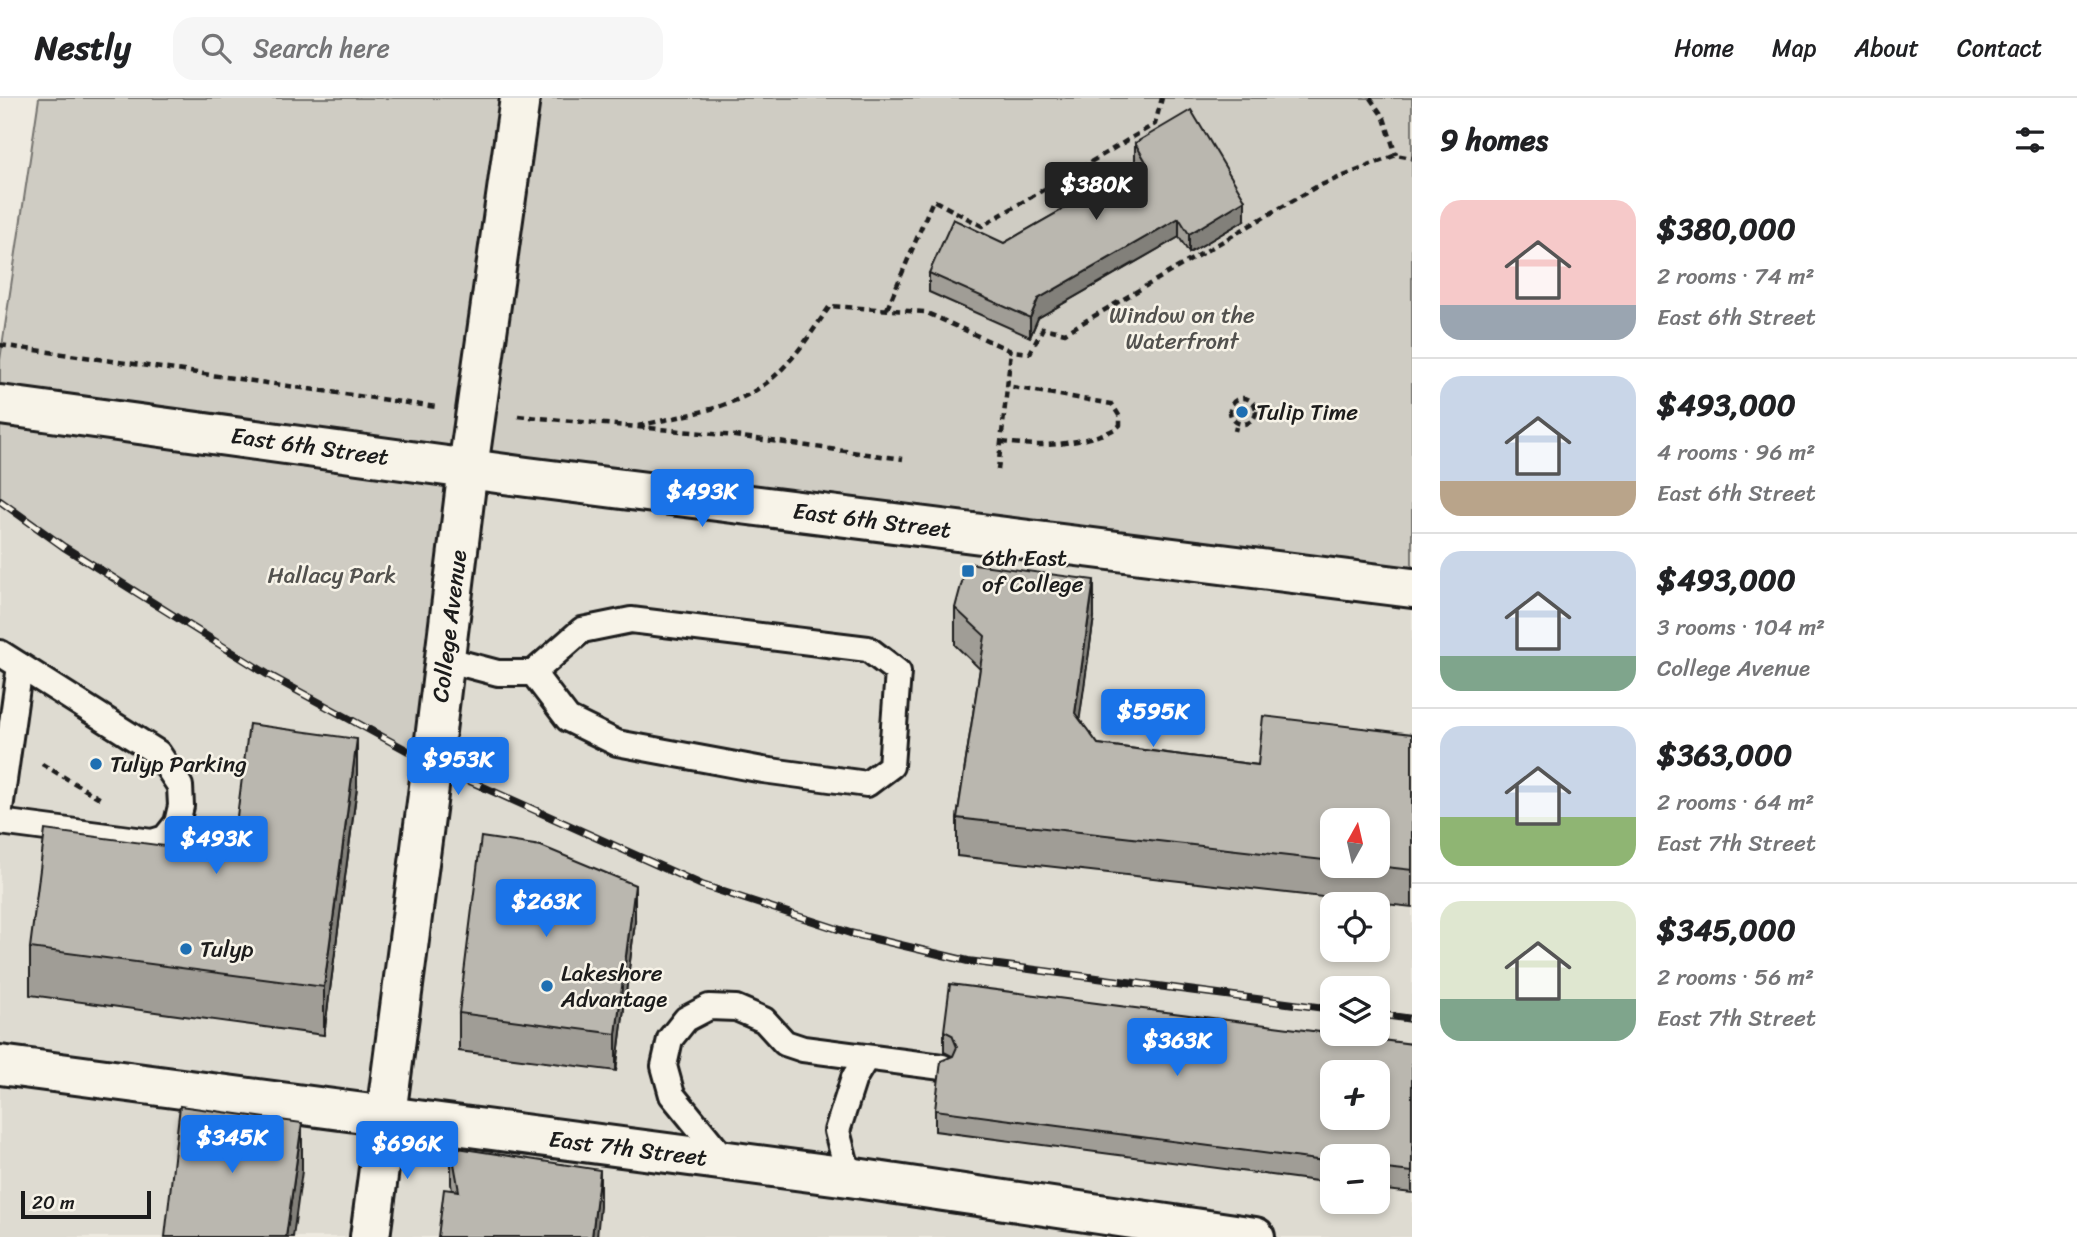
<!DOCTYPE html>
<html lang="en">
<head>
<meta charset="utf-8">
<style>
	:root { --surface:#fff; --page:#f6f6f6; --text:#202124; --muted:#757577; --line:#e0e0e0; --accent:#1a73e8 }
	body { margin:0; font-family:Sriracha,sans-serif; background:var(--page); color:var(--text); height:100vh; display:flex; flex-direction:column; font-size:26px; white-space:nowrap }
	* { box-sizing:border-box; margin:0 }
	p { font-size:23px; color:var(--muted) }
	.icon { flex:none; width:38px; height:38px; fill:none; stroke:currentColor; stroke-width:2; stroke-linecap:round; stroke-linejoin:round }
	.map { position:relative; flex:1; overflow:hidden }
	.panel { display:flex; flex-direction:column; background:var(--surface); width:665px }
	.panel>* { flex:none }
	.needle { width:46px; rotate:8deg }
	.tools { position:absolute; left:1320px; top:710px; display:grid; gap:14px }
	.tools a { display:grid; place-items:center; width:70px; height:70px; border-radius:14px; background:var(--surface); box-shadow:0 4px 10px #0003; font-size:35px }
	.scale { position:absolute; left:21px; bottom:18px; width:130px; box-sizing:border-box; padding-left:7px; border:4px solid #1c1c1c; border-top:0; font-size:19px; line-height:24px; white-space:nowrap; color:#1c1c1c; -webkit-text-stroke:5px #f7f3e8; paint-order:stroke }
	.price { position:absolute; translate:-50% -60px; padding:0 16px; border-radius:7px; background:var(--accent); color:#fff; font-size:23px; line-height:46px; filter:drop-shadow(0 2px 4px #0008) }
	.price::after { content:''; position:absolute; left:50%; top:42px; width:21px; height:16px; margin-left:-10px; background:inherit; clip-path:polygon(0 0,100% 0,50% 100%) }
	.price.on { background:#222; color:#fff }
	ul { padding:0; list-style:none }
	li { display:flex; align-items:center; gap:21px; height:175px; padding:0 28px }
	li+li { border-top:2px solid var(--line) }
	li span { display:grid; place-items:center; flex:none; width:196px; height:140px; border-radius:21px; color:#555 }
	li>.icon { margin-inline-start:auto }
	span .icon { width:84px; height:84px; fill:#fffc; stroke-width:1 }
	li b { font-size:30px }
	h2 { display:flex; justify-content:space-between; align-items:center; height:84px; padding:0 28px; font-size:30px }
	header { display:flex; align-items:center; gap:42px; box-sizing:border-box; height:98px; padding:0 35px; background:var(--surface); border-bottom:2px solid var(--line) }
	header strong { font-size:33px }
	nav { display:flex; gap:38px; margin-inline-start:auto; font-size:24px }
	.search { width:490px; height:63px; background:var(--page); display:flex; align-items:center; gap:18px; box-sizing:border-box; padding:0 24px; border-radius:21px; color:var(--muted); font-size:26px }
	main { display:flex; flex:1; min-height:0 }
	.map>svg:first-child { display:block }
	.built { fill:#dedbd1; fill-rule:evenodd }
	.green { fill:#cfccc3; stroke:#767470; stroke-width:2 }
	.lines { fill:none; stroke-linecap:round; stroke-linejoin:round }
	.lane-casing { stroke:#1c1c1c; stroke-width:30 }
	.street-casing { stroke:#1c1c1c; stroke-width:44 }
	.secondary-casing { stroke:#1c1c1c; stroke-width:44 }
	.primary-casing { stroke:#1c1c1c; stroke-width:44 }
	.path { stroke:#1c1c1c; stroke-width:4.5; stroke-dasharray:7 5; stroke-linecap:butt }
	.lane { stroke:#f7f3e8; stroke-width:24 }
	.street { stroke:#f7f3e8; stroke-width:38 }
	.secondary { stroke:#f7f3e8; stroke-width:38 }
	.primary { stroke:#f7f3e8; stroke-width:38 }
	.rail-casing { stroke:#1c1c1c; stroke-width:8 }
	.rail { stroke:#f7f3e8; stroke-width:5; stroke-dasharray:16; stroke-linecap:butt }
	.wall { fill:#a09d96; stroke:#1c1c1c; stroke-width:2; fill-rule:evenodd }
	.shaded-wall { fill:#82807a; stroke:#1c1c1c; stroke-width:2 }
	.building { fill:#bab7af; stroke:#1c1c1c; stroke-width:2; fill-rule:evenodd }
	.poi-dot { fill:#1f6fb2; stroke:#f7f3e8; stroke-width:2.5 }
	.labels { text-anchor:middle; stroke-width:5; stroke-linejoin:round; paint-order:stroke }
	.park-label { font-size:23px; fill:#52514e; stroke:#f7f3e8 }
	.poi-label { font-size:23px; fill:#1c1c1c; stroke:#f7f3e8; text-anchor:start }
	.street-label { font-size:23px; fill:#1c1c1c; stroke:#f7f3e8 }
</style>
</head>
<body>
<header>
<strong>Nestly</strong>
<div class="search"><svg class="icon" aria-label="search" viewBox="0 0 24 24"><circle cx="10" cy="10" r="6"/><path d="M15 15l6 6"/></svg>Search here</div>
<nav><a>Home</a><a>Map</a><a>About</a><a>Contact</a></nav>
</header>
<main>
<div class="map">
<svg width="1412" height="1139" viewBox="0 0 1412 1139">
	<rect width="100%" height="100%" fill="#eeeae0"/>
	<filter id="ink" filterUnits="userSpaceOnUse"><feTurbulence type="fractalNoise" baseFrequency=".0143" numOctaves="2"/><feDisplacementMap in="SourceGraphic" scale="14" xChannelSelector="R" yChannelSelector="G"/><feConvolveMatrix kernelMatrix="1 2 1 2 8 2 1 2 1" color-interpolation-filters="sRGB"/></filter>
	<g filter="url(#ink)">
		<path class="built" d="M 0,310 L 1412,490 L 1412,1139 L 0,1139 ZM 1332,723 L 1377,723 L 1377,768 L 1332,768 ZM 1332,807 L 1377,807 L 1377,852 L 1332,852 ZM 1332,891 L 1377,891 L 1377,936 L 1332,936 ZM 1332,975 L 1377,975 L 1377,1020 L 1332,1020 ZM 1332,1059 L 1377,1059 L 1377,1104 L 1332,1104 Z"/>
		<g class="green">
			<polygon points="39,0 1412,0 1412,490 0,307 0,262"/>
			<polygon points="0,312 466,376 432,666 267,576 64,449 0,401"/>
		</g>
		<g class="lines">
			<g class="lane-casing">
				<g id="lane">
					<polyline points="0,555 158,655 180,688 181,708 177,725 165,740 152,744 0,724"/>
					<polyline points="445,561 498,575 533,575 582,532 631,522 868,551 898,574 891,668 867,686 763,672 617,645 568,621 533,575"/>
					<polyline points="0,711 20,568"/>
					<polyline points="725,1062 672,997 664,968 670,941 686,921 709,909 736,910 764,922 785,945 803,951 942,969"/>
					<polyline points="849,1079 837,1033 854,980 866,960"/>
				</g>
			</g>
			<g class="street-casing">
				<polyline id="street" points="468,370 520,0"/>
			</g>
			<g class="secondary-casing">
				<g id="secondary">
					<polyline points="0,307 527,379 1412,490"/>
					<polyline points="370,1139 432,666 468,370"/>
				</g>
			</g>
			<g class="primary-casing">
				<polyline id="primary" points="0,967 849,1079 1255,1139"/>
			</g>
			<g class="path">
				<polyline points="1370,0 1384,20 1396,57"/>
				<polyline points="887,211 933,102 982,128 1155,26 1162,0"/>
				<polyline points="0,247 436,309"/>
				<circle cx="1243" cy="313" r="13"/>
				<polyline points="518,318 735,338 903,361"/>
				<path d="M 638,328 C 679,318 730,312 765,286 C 792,266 811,235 830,208 L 925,214 L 1011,253 L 1030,255 L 1043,230 L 1065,235 L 1316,89 L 1396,57 L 1412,60"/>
				<polyline points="1235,333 1236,329"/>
				<path d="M 1001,344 C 1014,345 1027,347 1040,347 C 1057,348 1109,339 1120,327 L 1120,319 L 1112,306 L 1007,288"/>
				<polyline points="998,372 1011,253"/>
				<polyline points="42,666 101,701"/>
			</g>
			<use href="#lane" class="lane"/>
			<use href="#street" class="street"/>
			<use href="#secondary" class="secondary"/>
			<use href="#primary" class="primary"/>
			<g class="rail-casing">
				<g id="rail">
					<polyline points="0,403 64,449 267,576 432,666 702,787 850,835 968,863 1332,911"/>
					<polyline points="1377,916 1412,921"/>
				</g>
			</g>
			<use href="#rail" class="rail"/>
		</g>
		<g class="wall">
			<polygon points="1135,45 1245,122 1189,155 1179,139 1038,220 1030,239 929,194 929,175 1004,145 1137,69 1135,65"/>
			<path d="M 955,510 L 1094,519 L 1079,621 L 1098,646 L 1258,667 L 1412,636 L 1412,809 L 957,758 L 957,720 L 980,571 L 955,547 ZM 1332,723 L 1377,723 L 1377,768 L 1332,768 Z"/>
			<polygon points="357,689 324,937 30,897 30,850 232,757"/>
			<polygon points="635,824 616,973 459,953 459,915"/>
			<polygon points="944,933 1412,946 1412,1095 1377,1091 1377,1059 1332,1059 1332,1085 935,1033 935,1012 952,958 944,954"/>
			<polygon points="451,1049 600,1109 452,1092 451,1086"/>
		</g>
		<g class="shaded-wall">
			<polygon points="1245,102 1245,122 1189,155 1189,136"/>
			<polygon points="1179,120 1179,139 1038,220 1030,239 1030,220 1038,201"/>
			<polygon points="1094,482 1094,519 1075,653 1075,615"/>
			<polygon points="357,641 357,689 324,937 324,889"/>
			<polygon points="635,787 635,824 616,973 616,936"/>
			<polygon points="302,1025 302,1073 293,1139 286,1139"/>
			<polygon points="600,1072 600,1109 597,1139 592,1139"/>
		</g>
		<g class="building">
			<polygon points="1191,12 1245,102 1189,136 1179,120 1038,201 1030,220 929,175 953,121 1004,145 1146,64 1135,45"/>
			<polygon points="967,465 1094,482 1075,615 1098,646 1258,667 1263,618 1412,636 1412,772 1377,768 1377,723 1332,723 1332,763 957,720 985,538 955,510"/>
			<polygon points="249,626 357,641 324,889 30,850 45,732 232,757"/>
			<polygon points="481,739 541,748 635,787 616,936 459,915"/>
			<path d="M 950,886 L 1412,946 L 1412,1074 L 1377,1070 L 1377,1059 L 1332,1059 L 1332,1064 L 935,1012 L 941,963 L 953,958 L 957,949 L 952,937 L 944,933 ZM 1332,975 L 1377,975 L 1377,1020 L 1332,1020 Z"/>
			<polygon points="180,1008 302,1025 286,1139 165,1139"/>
			<polygon points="451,1049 600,1072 592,1139 438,1139 444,1091 459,1093"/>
		</g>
	</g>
	<g class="poi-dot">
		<circle cx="1242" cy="314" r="7"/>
		<rect x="961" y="466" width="14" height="14" rx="3.5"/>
		<circle cx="96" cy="666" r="7"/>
		<circle cx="186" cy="851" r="7"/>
		<circle cx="547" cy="888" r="7"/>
	</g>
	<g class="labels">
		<g class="park-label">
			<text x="1182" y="225">Window on the<tspan x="1182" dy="26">Waterfront</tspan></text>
			<text x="332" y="485">Hallacy Park</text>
		</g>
		<g class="poi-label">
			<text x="1256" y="322">Tulip Time</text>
			<text x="982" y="468">6th East<tspan x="982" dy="26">of College</tspan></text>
			<text x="110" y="674">Tulyp Parking</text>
			<text x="200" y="859">Tulyp</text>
			<text x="561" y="883">Lakeshore<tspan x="561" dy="26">Advantage</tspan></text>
		</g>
		<g class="street-label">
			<text transform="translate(310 348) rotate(8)" y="8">East 6th Street</text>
			<text transform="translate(872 422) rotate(7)" y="8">East 6th Street</text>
			<text transform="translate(449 528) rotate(-83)" y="8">College Avenue</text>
			<text transform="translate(628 1050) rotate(7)" y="8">East 7th Street</text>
		</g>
	</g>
</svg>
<div class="tools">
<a><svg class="needle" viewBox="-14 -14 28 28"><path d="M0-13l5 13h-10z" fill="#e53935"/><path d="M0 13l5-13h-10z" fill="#757577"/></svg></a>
<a><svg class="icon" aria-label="locate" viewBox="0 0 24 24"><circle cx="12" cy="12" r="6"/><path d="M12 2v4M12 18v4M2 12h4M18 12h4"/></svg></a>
<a><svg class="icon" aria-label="layers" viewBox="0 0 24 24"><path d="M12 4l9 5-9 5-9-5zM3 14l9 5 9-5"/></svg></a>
<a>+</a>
<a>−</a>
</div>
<div class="scale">20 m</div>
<b class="price on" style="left:1096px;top:124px">$380K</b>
<b class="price" style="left:702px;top:431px">$493K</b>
<b class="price" style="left:1153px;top:651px">$595K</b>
<b class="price" style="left:458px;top:699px">$953K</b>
<b class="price" style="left:216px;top:778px">$493K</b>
<b class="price" style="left:546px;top:841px">$263K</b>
<b class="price" style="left:1177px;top:980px">$363K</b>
<b class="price" style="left:232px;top:1077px">$345K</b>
<b class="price" style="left:407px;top:1083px">$696K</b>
</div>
<section class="panel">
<h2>9 homes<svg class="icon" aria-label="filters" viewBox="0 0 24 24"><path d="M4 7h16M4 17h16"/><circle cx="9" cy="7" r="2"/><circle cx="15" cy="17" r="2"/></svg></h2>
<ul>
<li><span style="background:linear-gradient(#f6c9c9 75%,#9aa5b1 0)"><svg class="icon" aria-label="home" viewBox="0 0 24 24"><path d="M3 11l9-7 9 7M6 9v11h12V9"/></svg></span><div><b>$380,000</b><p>2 rooms · 74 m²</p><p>East 6th Street</p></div></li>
<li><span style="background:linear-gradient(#c9d6e8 75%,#b9a48a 0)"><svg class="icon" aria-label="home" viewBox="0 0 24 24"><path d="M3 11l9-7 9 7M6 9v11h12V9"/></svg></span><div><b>$493,000</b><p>4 rooms · 96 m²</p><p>East 6th Street</p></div></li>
<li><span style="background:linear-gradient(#c9d6e8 75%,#7fa58c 0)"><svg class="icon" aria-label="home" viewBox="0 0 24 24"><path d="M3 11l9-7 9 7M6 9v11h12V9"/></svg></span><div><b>$493,000</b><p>3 rooms · 104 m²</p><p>College Avenue</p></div></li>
<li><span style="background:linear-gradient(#c9d6e8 65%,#8fb573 0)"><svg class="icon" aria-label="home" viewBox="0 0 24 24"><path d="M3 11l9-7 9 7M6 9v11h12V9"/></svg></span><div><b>$363,000</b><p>2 rooms · 64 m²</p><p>East 7th Street</p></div></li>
<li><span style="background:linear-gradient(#dfe7d0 70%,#7fa58c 0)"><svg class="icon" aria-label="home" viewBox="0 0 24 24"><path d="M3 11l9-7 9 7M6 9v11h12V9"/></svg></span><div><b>$345,000</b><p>2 rooms · 56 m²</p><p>East 7th Street</p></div></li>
</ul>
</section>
</main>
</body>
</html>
